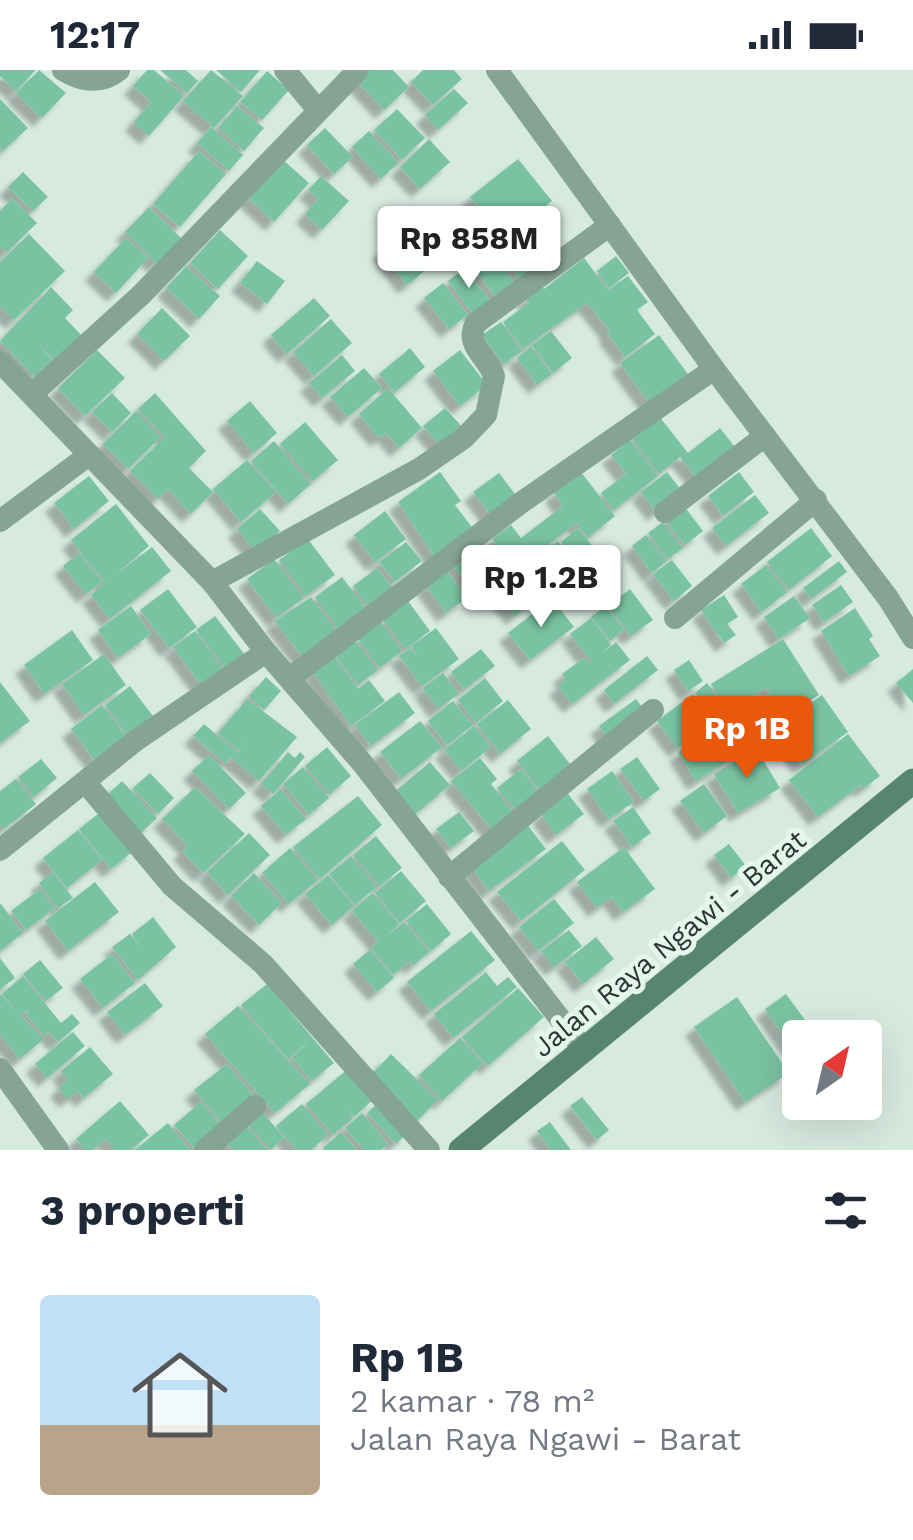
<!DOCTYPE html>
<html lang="id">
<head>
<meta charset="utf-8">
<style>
	:root { --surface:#fff; --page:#f6f6f7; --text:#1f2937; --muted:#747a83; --accent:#ea580c }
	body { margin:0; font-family:"Work Sans",sans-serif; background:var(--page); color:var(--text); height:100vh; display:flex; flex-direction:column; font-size:38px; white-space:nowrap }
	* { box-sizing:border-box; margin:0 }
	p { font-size:32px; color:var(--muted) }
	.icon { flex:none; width:55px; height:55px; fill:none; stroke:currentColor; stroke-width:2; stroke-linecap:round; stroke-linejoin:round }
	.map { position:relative; height:1080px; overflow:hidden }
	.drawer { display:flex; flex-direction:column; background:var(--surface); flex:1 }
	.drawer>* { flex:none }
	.needle { width:65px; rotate:34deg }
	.controls { position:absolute; left:782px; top:950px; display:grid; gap:20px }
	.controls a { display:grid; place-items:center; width:100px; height:100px; border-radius:10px; background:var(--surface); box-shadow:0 10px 40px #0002; font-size:50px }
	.price { position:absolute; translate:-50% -85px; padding:0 22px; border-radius:10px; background:#fff; color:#222; font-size:32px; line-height:65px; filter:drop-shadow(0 2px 5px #0008) }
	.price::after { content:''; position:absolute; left:50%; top:60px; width:30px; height:22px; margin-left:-15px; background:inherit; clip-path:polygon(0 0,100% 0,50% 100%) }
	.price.active { background:var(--accent); color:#fff }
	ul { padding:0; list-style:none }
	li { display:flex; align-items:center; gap:30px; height:250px; padding:0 40px }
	li span { display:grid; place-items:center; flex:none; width:280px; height:200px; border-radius:10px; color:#555 }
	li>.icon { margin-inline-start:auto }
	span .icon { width:120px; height:120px; fill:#fffc; stroke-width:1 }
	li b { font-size:42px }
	h2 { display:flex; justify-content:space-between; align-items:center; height:120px; padding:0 40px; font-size:42px }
	.status { display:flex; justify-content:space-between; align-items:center; height:70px; padding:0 50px; background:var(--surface); direction:ltr }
	.status svg { height:28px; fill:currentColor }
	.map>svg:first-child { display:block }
	.building { fill:#7ac3a2; filter:url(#shadow) }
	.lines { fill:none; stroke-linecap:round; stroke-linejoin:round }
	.minor { stroke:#86a495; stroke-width:22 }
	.secondary { stroke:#57856f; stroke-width:25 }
	.labels { text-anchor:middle; stroke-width:10; stroke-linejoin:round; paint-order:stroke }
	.street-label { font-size:28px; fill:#2e3532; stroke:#e4f7ed }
</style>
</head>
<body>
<div class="status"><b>12:17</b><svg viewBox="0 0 49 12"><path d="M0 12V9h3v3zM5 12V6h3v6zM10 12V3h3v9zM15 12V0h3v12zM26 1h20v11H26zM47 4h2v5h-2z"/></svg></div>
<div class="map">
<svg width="913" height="1080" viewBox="0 0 913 1080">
	<defs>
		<filter id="shadow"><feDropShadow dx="-9" dy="9" stdDeviation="2.5" flood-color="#0004"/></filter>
	</defs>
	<rect width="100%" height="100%" fill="#d7eae0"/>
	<g class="building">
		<polygon points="0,0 36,0 16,21 0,6"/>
		<polygon points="39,0 66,23 42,48 16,23"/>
		<polygon points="147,0 154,0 184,26 149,66 134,52 151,32 133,16"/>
		<polygon points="160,0 186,0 198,11 187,23"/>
		<polygon points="211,0 243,26 214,58 183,31"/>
		<polygon points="216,0 260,0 241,22"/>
		<polygon points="369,0 393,0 409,17 384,40 357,11"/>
		<polygon points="423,0 454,0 462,9 433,35 411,12"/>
		<polygon points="267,1 289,20 262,50 240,32"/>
		<polygon points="454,19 468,33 438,60 425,45"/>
		<polygon points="0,29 28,58 3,81 0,78"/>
		<polygon points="237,36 264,58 244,81 218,58"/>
		<polygon points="397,39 425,68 402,90 374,60"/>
		<polygon points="211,57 243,85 229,101 197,73"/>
		<polygon points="325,58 353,87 334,104 307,75"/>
		<polygon points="369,61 398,93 381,109 352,77"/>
		<polygon points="429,69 450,92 420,119 400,97"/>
		<polygon points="199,81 226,104 180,157 153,134"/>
		<polygon points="282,89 309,113 274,152 247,127"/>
		<polygon points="518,89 552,131 504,169 470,127"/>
		<polygon points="23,102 48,127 33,141 8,117"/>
		<polygon points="321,106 349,131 322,160 305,144 318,129 308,120"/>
		<polygon points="12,128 37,153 7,182 0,176 0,141"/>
		<polygon points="149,137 182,169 157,194 125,162"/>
		<polygon points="452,139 466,157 429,185 415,166"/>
		<polygon points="532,152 544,168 529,180 544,199 524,214 497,179"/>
		<polygon points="220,160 248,186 218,219 190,193"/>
		<polygon points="29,164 65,201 14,250 0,236 0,192"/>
		<polygon points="401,165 427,199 407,215 381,181"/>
		<polygon points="126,168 148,188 116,223 94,202"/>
		<polygon points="487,177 517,216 498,230 468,191"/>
		<polygon points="616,186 629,203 609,218 597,201"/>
		<polygon points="584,188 608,220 628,206 648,232 637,240 655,264 625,287 607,263 610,261 587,233 523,279 503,252 529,233 525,228 542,216 544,219"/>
		<polygon points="257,191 285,211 267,234 240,213"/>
		<polygon points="186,196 220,226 199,249 166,218"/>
		<polygon points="465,198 490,231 473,244 448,211"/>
		<polygon points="443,213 468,245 449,259 424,228"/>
		<polygon points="51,217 73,240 65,248 82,266 56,292 38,274 52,290 35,307 0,271"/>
		<polygon points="314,228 330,246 287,284 271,265"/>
		<polygon points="162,238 190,266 164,291 137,264"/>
		<polygon points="331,249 352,273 314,306 293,282"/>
		<polygon points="501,252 522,281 504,294 482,265"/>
		<polygon points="551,261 572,288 553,303 532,275"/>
		<polygon points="659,265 690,307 651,335 620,293"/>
		<polygon points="531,277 552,304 537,315 517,288"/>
		<polygon points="410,278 425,297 395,322 379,304"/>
		<polygon points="97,280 125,308 85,346 58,318"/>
		<polygon points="460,280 487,315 460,336 433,301"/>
		<polygon points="342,285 355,301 322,328 309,313"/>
		<polygon points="364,298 382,318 348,347 330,327"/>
		<polygon points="388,318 422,358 399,378 386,363 379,368 359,344"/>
		<polygon points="112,323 131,343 112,362 92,342"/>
		<polygon points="155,323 206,381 189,398 213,422 191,444 168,419 158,429 130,401 165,367 138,339"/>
		<polygon points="250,331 277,363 254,383 227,351"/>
		<polygon points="445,338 464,359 442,378 423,356"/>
		<polygon points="136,341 161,367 128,399 103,374"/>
		<polygon points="659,346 688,383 720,358 738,381 699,411 680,387 659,404 631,367"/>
		<polygon points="305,352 338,390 313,411 280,374"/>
		<polygon points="630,370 658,406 614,440 601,423 626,404 611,385"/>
		<polygon points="274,371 311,414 288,434 251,391"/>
		<polygon points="247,390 276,422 241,452 213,419"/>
		<polygon points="440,402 461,431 455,435 474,460 436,489 398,432"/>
		<polygon points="581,402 615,446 588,468 577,453 516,499 492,469 511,455 521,468 563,436 554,423"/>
		<polygon points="667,402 683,422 656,442 641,422"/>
		<polygon points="739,402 754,422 723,446 708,426"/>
		<polygon points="499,403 518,428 492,447 473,422"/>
		<polygon points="89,406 109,431 74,459 54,433"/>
		<polygon points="755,425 769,443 726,476 712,458"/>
		<polygon points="116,434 149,476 114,506 152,477 171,501 110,549 91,525 105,513 71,470"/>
		<polygon points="684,436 703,461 685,475 665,450"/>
		<polygon points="260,439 280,461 256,482 237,459"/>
		<polygon points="385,441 406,469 375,492 354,465"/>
		<polygon points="663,452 683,478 668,489 648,463"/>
		<polygon points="578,458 601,487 584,501 561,472"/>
		<polygon points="811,458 832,486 789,520 767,492"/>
		<polygon points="646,465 667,491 652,503 632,476"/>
		<polygon points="308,469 335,505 306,526 279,490"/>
		<polygon points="558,471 582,502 571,511 547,479"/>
		<polygon points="406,472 422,491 395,512 379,492"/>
		<polygon points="471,477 493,508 473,522 451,492"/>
		<polygon points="544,480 568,511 547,527 523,496"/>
		<polygon points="79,483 102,512 86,524 63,496"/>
		<polygon points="274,489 304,528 276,548 247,509"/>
		<polygon points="672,490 692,516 674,531 653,504"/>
		<polygon points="839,491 847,502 811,529 803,518"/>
		<polygon points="766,495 787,522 762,542 741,514"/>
		<polygon points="521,497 543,524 515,546 493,519"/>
		<polygon points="377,498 393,518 369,537 353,516"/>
		<polygon points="446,500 467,528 446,543 425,515"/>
		<polygon points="342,507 368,541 340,561 315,527"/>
		<polygon points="841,515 853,532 824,552 812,535"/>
		<polygon points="168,519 197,557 169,578 140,540"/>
		<polygon points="630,519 653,550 631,566 608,536"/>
		<polygon points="724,525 738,547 727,554 736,565 724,573 701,540"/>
		<polygon points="794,526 810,548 779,569 764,547"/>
		<polygon points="311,527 339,564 304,589 275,551"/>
		<polygon points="552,529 574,557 530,590 508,563"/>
		<polygon points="408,531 430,561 405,579 383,550"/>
		<polygon points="131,536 151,564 118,588 98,560"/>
		<polygon points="605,536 624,559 610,571 591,547"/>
		<polygon points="855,538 873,566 869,569 880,586 849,606 821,561"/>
		<polygon points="215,546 245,585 226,599 196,560"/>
		<polygon points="591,548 611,575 601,584 616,572 630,590 572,634 558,616 566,610 562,604 584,588 589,593 591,591 570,564"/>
		<polygon points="381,552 402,581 380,598 358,569"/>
		<polygon points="436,558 459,589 422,616 399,586 410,578 419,587 411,576"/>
		<polygon points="72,560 93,590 44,624 24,595"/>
		<polygon points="195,561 223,600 202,616 173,577"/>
		<polygon points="783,569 819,625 774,654 759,631 770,624 766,617 730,641 711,614"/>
		<polygon points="355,570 378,600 358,615 335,585"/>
		<polygon points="481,579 495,596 464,620 451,602"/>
		<polygon points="104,584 126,615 84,645 62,614"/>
		<polygon points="333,585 358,619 369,610 385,631 351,656 312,601"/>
		<polygon points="647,586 658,600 614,634 604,620"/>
		<polygon points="689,590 703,611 688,621 674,600"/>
		<polygon points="913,599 913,633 896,613"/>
		<polygon points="443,603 459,624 438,639 423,618"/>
		<polygon points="266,607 281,621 264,640 249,626"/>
		<polygon points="485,608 503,631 476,653 458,630"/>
		<polygon points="0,612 30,651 0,673"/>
		<polygon points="707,613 730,643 717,653 695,623"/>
		<polygon points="130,616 153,646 128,666 105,635"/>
		<polygon points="399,622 415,643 371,676 355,655"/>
		<polygon points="693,624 714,652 677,678 657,651"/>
		<polygon points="822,625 848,662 802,695 776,658"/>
		<polygon points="247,629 297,667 259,711 231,687 226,694 193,666 204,654 237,682 249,669 238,680 218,663"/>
		<polygon points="636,629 647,644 610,670 599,656"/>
		<polygon points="508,630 531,659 500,684 477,654"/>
		<polygon points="453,631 473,655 447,675 428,651"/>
		<polygon points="102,635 126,666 95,691 71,659"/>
		<polygon points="736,646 754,675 696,711 678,682"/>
		<polygon points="420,651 442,677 401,709 380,682"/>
		<polygon points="474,656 491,677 461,701 444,680"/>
		<polygon points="848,664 880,706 864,718 861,715 818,747 789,710"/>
		<polygon points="548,666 574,699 543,724 517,691"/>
		<polygon points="327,677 351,706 330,724 305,696"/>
		<polygon points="756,678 780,718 738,743 714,704"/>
		<polygon points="288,682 295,688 300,682 305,687 273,724 261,714"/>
		<polygon points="209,685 246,723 229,739 192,701"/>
		<polygon points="637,687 660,719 644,731 620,699"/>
		<polygon points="480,688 497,709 491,714 515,745 494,762 451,711"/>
		<polygon points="41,689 57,708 34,727 18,707"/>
		<polygon points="430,692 450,715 413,746 393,723"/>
		<polygon points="303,697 329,728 309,745 283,714"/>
		<polygon points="521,699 542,726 519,744 497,718"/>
		<polygon points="612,701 634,732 609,749 587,719"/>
		<polygon points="150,703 174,728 158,744 133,718"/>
		<polygon points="16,709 36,734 4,759 0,754 0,721"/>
		<polygon points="122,711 157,748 141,763 106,726"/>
		<polygon points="704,714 727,746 704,763 680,731"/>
		<polygon points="195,717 245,764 203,803 182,781 188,776 162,749"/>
		<polygon points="281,719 306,749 286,765 261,736"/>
		<polygon points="568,724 584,744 556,765 541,744"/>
		<polygon points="358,726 382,755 320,809 293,777"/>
		<polygon points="633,737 651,763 632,777 613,751"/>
		<polygon points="103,740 135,780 111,799 79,759"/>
		<polygon points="459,742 474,761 451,778 436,759"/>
		<polygon points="526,753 546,779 489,821 470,795"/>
		<polygon points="78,760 102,790 67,818 43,788"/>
		<polygon points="249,763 270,785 228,825 207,802"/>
		<polygon points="376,766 402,798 380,816 353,785"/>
		<polygon points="562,771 585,800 521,851 497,822"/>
		<polygon points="729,774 746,796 731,808 714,785"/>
		<polygon points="624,777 655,819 623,842 612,827 597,838 577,812"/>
		<polygon points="290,778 318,810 289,834 262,803"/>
		<polygon points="351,786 377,817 355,835 329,804"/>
		<polygon points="401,801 426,831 400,853 375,823"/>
		<polygon points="53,802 73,828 58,838 39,813"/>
		<polygon points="254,803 282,833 259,855 231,826"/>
		<polygon points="328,805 354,836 332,855 305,824"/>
		<polygon points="95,812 119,842 68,881 45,851"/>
		<polygon points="40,819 55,838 26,860 11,841"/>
		<polygon points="372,823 399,854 387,866 404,852 429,882 413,896 410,891 393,905 371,878 378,872 352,841"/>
		<polygon points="554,829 574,853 538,881 519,857"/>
		<polygon points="0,833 23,863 0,881"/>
		<polygon points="427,834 451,864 431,881 406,851"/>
		<polygon points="153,847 176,877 138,910 112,877 130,864 141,878 132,864"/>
		<polygon points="569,860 582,876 554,897 541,881"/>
		<polygon points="471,861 495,890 431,941 407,912"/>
		<polygon points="596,867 614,889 583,914 565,892"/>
		<polygon points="370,880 394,908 377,922 353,894"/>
		<polygon points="112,884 135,913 103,938 80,909"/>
		<polygon points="0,888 15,908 0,919"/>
		<polygon points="40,890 63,918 46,931 23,904"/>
		<polygon points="486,902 497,916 508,907 517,917 453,968 434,944"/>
		<polygon points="23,906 61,953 72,944 80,953 58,972 49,962 44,966 26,944 30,938 21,946 2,924"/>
		<polygon points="145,913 163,936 125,965 107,942"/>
		<polygon points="267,914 334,993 312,1011 292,988 309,972 288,989 241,935"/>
		<polygon points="518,918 544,947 488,996 462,967"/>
		<polygon points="0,924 44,969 20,989 0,965"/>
		<polygon points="786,924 816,965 800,968 800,977 794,981 765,939"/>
		<polygon points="737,927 789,1003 745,1032 694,957"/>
		<polygon points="238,936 310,1014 275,1043 205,964"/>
		<polygon points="73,962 85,976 47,1008 35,994"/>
		<polygon points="460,968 483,993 442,1031 419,1005"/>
		<polygon points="90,977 113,1004 84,1028 78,1021 68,1029 59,1018 68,1010 61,1001"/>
		<polygon points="391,984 438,1030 417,1051 370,1006"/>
		<polygon points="227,994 253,1025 225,1057 194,1020"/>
		<polygon points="349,998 375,1028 354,1047 346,1037 353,1048 333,1065 306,1034"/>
		<polygon points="582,1027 609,1060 597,1070 570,1036"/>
		<polygon points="381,1030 410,1061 396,1074 367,1043"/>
		<polygon points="120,1031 149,1065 131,1080 115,1080 106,1069 93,1080 85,1080 76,1069"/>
		<polygon points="201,1032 224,1060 196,1080 174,1055"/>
		<polygon points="302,1034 328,1065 311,1080 297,1080 276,1056"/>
		<polygon points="262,1041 284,1068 271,1080 247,1053"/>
		<polygon points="362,1043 388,1074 381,1080 364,1080 345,1058"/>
		<polygon points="550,1052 571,1080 551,1080 537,1061"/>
		<polygon points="168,1053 190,1080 135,1080 147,1070"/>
		<polygon points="245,1054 267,1080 233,1080 225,1071"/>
		<polygon points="341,1062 357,1080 325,1080 323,1078"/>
	</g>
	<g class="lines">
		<g class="minor">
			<path d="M 63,0 C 81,11 101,15 119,0"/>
			<polyline points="285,0 317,39"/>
			<polyline points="497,0 714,299 888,528 913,568"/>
			<polyline points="0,292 212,512 266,582 363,694 585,981"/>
			<polyline points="32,324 141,225 358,0"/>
			<polyline points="665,442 765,366"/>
			<polyline points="0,451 89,385"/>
			<path d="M 212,512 L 419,399 L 464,368 L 486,345 L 494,306 C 487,286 464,275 476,253 L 610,155"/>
			<polyline points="675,548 816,430"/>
			<polyline points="290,608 522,432 714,299"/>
			<polyline points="85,712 172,816 263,894 429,1080"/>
			<polyline points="0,780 135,671 266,582"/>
			<polyline points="449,807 653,640"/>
			<polyline points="0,999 58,1080"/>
			<polyline points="205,1080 255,1036"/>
		</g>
		<polyline class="secondary" points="461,1080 913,711"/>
	</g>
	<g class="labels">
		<g class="street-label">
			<text transform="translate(669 873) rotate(-39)" y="10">Jalan Raya Ngawi - Barat</text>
		</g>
	</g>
</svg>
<div class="controls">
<a><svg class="needle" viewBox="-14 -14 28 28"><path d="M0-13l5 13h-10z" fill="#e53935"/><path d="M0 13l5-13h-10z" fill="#747a83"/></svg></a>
</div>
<b class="price" style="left:469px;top:221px">Rp 858M</b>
<b class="price" style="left:541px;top:560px">Rp 1.2B</b>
<b class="price active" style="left:747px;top:711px">Rp 1B</b>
</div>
<section class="drawer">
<h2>3 properti<svg class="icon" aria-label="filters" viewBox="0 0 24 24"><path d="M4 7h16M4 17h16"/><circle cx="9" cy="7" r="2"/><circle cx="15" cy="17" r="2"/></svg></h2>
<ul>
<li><span style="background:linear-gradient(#bfe0f5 65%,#b9a48a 0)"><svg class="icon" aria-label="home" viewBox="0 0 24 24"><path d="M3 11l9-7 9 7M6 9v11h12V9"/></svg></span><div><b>Rp 1B</b><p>2 kamar · 78 m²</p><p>Jalan Raya Ngawi - Barat</p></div></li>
</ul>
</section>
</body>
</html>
